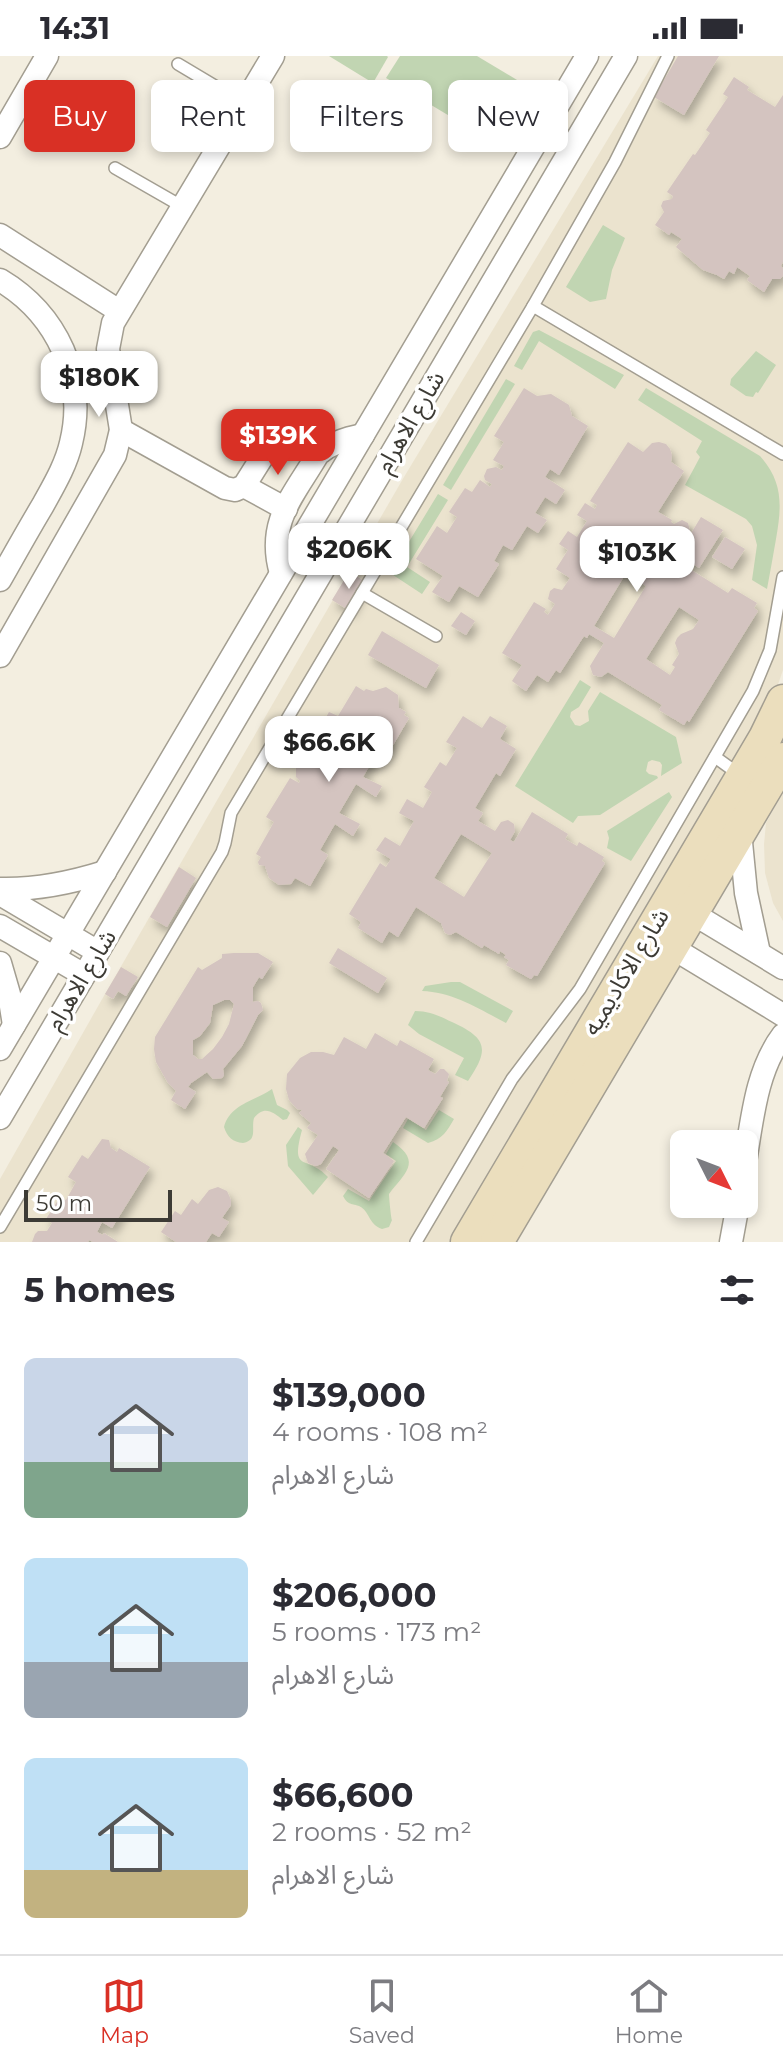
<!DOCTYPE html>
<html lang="en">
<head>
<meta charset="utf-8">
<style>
	:root { --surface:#fff; --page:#f2f2f3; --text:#2b2b33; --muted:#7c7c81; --line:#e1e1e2; --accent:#d93025 }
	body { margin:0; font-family:Montserrat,"Noto Sans Arabic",sans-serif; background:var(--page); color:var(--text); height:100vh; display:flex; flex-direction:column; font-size:30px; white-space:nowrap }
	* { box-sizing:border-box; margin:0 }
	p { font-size:26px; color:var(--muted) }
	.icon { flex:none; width:44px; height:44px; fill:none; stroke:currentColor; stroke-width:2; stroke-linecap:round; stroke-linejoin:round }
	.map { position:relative; height:1186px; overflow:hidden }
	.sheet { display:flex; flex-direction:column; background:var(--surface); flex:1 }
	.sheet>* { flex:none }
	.hud { position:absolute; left:24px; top:24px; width:736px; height:72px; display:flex; gap:16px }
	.needle { width:52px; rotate:132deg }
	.fabs { position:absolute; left:670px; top:1074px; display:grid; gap:16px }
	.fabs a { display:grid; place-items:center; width:88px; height:88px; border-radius:12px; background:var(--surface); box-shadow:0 4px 12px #0003; font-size:40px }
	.scale { position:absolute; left:24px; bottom:20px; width:148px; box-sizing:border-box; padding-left:8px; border:4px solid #3d3b35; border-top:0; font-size:22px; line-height:28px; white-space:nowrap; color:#3d3b35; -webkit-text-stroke:6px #fff; paint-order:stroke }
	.price { position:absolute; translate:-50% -68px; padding:0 18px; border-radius:16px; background:#fff; color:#222; font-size:26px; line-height:52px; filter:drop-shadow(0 2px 4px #0008) }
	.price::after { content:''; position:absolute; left:50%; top:48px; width:24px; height:18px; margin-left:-12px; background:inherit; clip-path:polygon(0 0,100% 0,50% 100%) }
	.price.on { background:var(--accent); color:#fff }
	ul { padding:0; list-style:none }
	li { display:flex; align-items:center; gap:24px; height:200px; padding:0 24px }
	li span { display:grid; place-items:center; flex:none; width:224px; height:160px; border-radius:12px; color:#555 }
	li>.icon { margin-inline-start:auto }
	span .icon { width:96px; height:96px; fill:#fffc; stroke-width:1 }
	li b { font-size:34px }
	h2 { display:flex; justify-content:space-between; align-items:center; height:96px; padding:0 24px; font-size:34px }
	.chip { padding:0 28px; border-radius:12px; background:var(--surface); box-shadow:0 4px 12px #0003; font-size:28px; line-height:72px }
	.chip.on { background:var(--accent); color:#fff }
	.status { display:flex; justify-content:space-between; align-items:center; height:56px; padding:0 40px; background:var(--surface); direction:ltr }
	.status svg { height:22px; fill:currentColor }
	.tabs { display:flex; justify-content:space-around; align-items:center; height:112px; border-top:2px solid var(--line); background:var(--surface); font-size:22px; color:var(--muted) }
	.tabs a { display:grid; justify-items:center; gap:4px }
	.tabs .on { color:var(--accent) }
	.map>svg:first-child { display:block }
	.built { fill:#ebe3ce }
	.green { fill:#c1d5b2 }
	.building { fill:#d4c4c0; fill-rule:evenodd; filter:url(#shadow) }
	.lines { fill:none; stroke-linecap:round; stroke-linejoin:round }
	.lane-casing { stroke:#a39e91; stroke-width:14 }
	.street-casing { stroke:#a39e91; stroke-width:25 }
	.secondary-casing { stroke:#a39e91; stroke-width:35 }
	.lane { stroke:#fff; stroke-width:11 }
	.street { stroke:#fff; stroke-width:22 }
	.secondary { stroke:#ebdebd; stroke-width:32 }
	.labels { text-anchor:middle; stroke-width:7; stroke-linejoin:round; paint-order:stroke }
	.street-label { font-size:24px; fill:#3d3b35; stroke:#fff }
</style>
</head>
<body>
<div class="status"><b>14:31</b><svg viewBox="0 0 49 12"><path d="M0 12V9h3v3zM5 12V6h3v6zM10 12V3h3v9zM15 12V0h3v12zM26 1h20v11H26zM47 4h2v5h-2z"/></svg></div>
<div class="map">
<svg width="783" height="1186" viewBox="0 0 783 1186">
	<defs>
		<filter id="shadow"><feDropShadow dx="4" dy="7" stdDeviation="4" flood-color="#0004"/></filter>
	</defs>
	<rect width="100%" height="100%" fill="#f3eee0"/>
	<g class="built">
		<polygon points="658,0 783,0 783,614 770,652 454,1186 0,1186 0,1123 105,938 404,421"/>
		<polygon points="783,736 783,865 773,847 765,817 764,788 766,767"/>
	</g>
	<g class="green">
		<polygon points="329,0 387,0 388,1 373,27"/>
		<polygon points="400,0 477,0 527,30 493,86 386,22"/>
		<polygon points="603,169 625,182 612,214 606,243 590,246 566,231"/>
		<polygon points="539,274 624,319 615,333 539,285 522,314 514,310 533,276"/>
		<polygon points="756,295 776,309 758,337 756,336 753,341 746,340 730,329 731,323"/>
		<polygon points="506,323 515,328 451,434 443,429"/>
		<path d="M 646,332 L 760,400 C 783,426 782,449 776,483 C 773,500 770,517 767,533 L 752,524 L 757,489 L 752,470 L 746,463 L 685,429 L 700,401 L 696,396 L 702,385 L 638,344 Z"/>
		<polygon points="438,438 448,444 407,511 430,526 422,538 390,517"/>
		<polygon points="580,624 591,631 579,651 571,656 570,661 575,669 580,670 589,665 588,655 600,636 676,681 682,707 661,720 662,709 660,706 652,704 648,706 646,715 649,718 657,720 658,722 600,759 578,760 573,767 515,730"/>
		<polygon points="669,736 672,741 631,805 607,792 609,782 607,775"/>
		<path d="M 451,926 L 460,926 L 513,955 L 506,967 C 479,953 453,936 422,935 L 425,930 Z"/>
		<path d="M 415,955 C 430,955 439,960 452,966 C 487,982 490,993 468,1025 L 455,1019 L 464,1002 L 419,978 L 408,969 Z"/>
		<path d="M 272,1033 L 277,1049 L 287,1054 L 290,1057 L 287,1063 L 283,1064 C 273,1056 264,1049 254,1062 C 251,1073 258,1084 243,1087 C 233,1086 227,1081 224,1071 C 230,1048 255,1045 272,1033 Z"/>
		<path d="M 439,1054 L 454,1063 C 447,1075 443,1083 428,1087 L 403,1072 L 408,1063 L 426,1074 Z"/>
		<path d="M 298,1071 L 302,1074 C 290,1118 307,1098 328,1121 L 313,1139 L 288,1110 L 286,1089 Z"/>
		<path d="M 393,1086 C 423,1106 404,1118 389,1138 C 389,1141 391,1162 392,1164 L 389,1171 L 382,1173 C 368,1168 370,1155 359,1150 C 350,1147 348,1149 343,1140 L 348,1133 L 369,1145 L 396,1105 L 386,1098 Z"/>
	</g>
	<g class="building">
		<polygon points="678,0 719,0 684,59 654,41"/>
		<polygon points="734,21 749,31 747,34 775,51 783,39 783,206 781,210 783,212 783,220 780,223 772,223 764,236 747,224 750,220 737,211 734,218 729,215 724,223 717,219 703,214 676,191 682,183 671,176 669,179 655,169 664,156 661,150 663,145 672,143 673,140 667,136 693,98 695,99 710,77 706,74 728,41 723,38"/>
		<polygon points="524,332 537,340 551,338 569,349 572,360 588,370 559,419 550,413 545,421 565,434 556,448 545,441 535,457 547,464 538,477 527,470 512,494 503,489 494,505 499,508 478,541 459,530 449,546 432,536 443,520 416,503 437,470 447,477 457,461 449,456 465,432 472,436 480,424 490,431 492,428 485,424 484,420 487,413 496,411 502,414 504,410 493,404 504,386 494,380"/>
		<path d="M 628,386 L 643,396 L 652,387 L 659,386 L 666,388 L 670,393 L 672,399 L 671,406 L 684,415 L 658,456 L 672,464 L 671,466 L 674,468 L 682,464 L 688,467 L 690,475 L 688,478 L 690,479 L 701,461 L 723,474 L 699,512 L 678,498 L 674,503 L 728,537 L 732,532 L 757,547 L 754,552 L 758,555 L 689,666 L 687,664 L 684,669 L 659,654 L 662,649 L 608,616 L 601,621 L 593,619 L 590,610 L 604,587 L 589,578 L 587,582 L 584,580 L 560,617 L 556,614 L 548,626 L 537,619 L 526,635 L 512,625 L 522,609 L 502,597 L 534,546 L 546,553 L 544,556 L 548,559 L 555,548 L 548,543 L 550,535 L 554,532 L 562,534 L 570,522 L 556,513 L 568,494 L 559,488 L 568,475 L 577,481 L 587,465 L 577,459 L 585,447 L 595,453 L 597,449 L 590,445 ZM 643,488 L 664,501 L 651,522 L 630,509 ZM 626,517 L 646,530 L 614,582 L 594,570 ZM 679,551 L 699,564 L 693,573 L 681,578 L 677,582 L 675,587 L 679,598 L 672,609 L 675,611 L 670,619 L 646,603 Z"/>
		<polygon points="725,481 745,493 732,513 712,501"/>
		<polygon points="349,516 366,526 350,555 332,544"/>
		<polygon points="461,556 475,565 466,579 451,570"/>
		<polygon points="382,575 439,609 426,632 368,599"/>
		<polygon points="356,630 364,635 366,633 373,635 386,631 398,639 399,652 406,656 404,659 409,662 389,696 381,690 363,721 382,730 376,741 356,728 339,757 360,768 353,780 335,768 320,794 328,799 310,830 295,822 291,828 279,829 269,822 265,810 259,809 258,806 261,801 256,798 274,766 266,761 290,722 299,727 300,725 296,721 296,710 301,706 311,707 316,700 307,695 329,656 338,660"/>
		<path d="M 463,660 L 482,672 L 490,660 L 507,670 L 500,683 L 516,693 L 500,720 L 496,717 L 475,752 L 483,757 L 478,765 L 495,775 L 501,766 L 508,764 L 514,768 L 515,775 L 510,784 L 514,786 L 532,756 L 568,778 L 565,783 L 577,790 L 579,786 L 604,801 L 602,805 L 605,807 L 537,920 L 534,919 L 531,923 L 506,909 L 509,904 L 504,901 L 506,899 L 500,895 L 499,898 L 484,889 L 482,892 L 456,876 L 450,879 L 445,877 L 441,867 L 416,851 L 398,881 L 389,875 L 382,887 L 358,872 L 361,866 L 349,858 L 380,807 L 386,811 L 391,803 L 376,794 L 385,781 L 400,790 L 414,765 L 399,757 L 407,743 L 423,752 L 432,736 L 424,731 L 440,706 L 446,710 L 457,692 L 446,686 ZM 461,778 L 492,797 L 464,841 L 434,822 Z"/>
		<polygon points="179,811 196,822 167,871 150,861"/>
		<polygon points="338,892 387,922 378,937 329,907"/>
		<path d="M 234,897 L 258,897 L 273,906 L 262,923 L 259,921 L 253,931 L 253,946 L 258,945 L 261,947 L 263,954 L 258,959 L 242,990 L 223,1013 L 224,1019 L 222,1022 L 213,1023 L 207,1016 L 191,1027 L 188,1031 L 196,1036 L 185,1053 L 171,1044 L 176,1035 L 168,1027 L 156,1006 L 154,993 L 155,981 L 198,911 L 202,914 L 222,902 L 222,898 ZM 224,944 L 230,944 L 234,948 L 229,968 L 222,981 L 213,993 L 202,1003 L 198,1003 L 193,999 L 193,984 L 200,980 L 210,967 L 213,949 Z"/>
		<polygon points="121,911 138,921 126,940 118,935 113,943 105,938"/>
		<polygon points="375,977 397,990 400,984 434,1003 428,1014 435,1018 440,1013 444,1013 449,1018 447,1025 449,1026 440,1041 443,1042 424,1072 406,1061 383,1097 394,1105 369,1142 326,1113 339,1094 333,1090 321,1108 316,1110 308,1107 305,1098 318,1079 307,1072 311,1067 299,1057 302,1054 297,1053 289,1044 286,1033 287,1018 300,1002 311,996 323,996 334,999 344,981 366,993"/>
		<polygon points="102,1083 109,1084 111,1092 117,1096 119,1092 150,1111 112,1172 102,1166 97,1176 103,1179 104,1177 118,1186 93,1186 89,1184 88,1186 32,1186 35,1178 38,1175 47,1175 52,1167 46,1163 60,1141 66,1144 76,1126 68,1121 82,1099 88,1103"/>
		<polygon points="218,1131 227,1135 231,1144 231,1149 222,1162 229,1166 219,1181 212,1177 206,1186 176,1186 161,1176 175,1155 181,1159 192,1143 198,1148 209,1134"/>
	</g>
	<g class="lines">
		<g class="lane-casing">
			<g id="lane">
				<polyline points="178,8 245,48"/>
				<polyline points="115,112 183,151"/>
				<polyline points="533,250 783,398"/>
				<polyline points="362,537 436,580"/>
				<polyline points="715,701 740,719"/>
				<polyline points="0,1171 222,796 225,787 231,757 533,250 615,106 668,0"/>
				<polyline points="416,1186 512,1023 580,933 753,635 770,594 783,521"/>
			</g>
		</g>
		<g class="street-casing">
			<g id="street">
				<polyline points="0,81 47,0"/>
				<polyline points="0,179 119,255"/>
				<path d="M 0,224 C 57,258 87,322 71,387 C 66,409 54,429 43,449 C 28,474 14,499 0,524"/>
				<polyline points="121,374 225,432 235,434 244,430 283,368"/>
				<polyline points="244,430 286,453"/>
				<path d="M 281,517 C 266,466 294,439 318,398 C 331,387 347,382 363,379"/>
				<polyline points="0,600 115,399 121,374 108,293 113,267 273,0"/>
				<polyline points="740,776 746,837 759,897"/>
				<path d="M 0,833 C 37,834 70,827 105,816"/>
				<polyline points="0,838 98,896"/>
				<polyline points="692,857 783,912"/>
				<polyline points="0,870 84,919"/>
				<polyline points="671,891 783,959"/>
				<polyline points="0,907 9,938 14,969"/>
				<polyline points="0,993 587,0"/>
				<polyline points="0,1062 626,0"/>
				<path d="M 744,1112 C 752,1067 755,1016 783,979"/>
				<polyline points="731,1186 738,1148"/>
			</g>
		</g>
		<g class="secondary-casing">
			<g id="secondary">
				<polyline points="467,1186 765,682 783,645"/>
				<polyline points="497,1186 783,703"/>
			</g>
		</g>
		<use href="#lane" class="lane"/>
		<use href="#street" class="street"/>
		<use href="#secondary" class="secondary"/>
	</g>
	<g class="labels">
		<g class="street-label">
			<text transform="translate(410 366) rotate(-60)" y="8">شارع الاهرام</text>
			<text transform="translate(626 916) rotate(-59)" y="8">شارع الاكاديميه</text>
			<text transform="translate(81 924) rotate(-59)" y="8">شارع الاهرام</text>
		</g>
	</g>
</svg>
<div class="fabs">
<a><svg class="needle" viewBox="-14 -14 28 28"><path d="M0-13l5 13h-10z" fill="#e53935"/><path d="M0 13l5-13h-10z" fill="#7c7c81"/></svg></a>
</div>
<div class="scale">50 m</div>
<b class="price" style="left:99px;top:363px">$180K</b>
<b class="price on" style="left:278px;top:421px">$139K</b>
<b class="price" style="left:349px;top:535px">$206K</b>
<b class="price" style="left:637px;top:538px">$103K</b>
<b class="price" style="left:329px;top:728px">$66.6K</b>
<div class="hud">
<a class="chip on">Buy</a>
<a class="chip">Rent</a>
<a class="chip">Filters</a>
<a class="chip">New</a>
</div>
</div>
<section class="sheet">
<h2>5 homes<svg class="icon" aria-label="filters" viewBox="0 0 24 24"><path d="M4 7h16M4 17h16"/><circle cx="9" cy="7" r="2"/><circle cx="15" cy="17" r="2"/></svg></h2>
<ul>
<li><span style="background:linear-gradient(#c9d6e8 65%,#7fa58c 0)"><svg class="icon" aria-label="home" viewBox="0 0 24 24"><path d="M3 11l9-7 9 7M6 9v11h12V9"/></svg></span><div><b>$139,000</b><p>4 rooms · 108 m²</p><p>شارع الاهرام</p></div></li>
<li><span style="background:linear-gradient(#bfe0f5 65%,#9aa5b1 0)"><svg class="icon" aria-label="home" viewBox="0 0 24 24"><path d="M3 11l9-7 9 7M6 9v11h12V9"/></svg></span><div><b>$206,000</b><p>5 rooms · 173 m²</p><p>شارع الاهرام</p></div></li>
<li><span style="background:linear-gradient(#bfe0f5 70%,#c2b280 0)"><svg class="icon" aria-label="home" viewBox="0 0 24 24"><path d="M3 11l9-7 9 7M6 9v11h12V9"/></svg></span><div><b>$66,600</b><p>2 rooms · 52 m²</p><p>شارع الاهرام</p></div></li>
</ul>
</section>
<nav class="tabs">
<a class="on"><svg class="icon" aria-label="map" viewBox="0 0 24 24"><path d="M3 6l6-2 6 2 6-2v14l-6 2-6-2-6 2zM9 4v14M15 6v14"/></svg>Map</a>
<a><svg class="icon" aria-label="saved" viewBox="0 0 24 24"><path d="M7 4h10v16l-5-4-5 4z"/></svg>Saved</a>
<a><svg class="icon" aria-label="home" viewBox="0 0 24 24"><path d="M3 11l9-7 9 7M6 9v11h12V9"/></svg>Home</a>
</nav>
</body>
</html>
